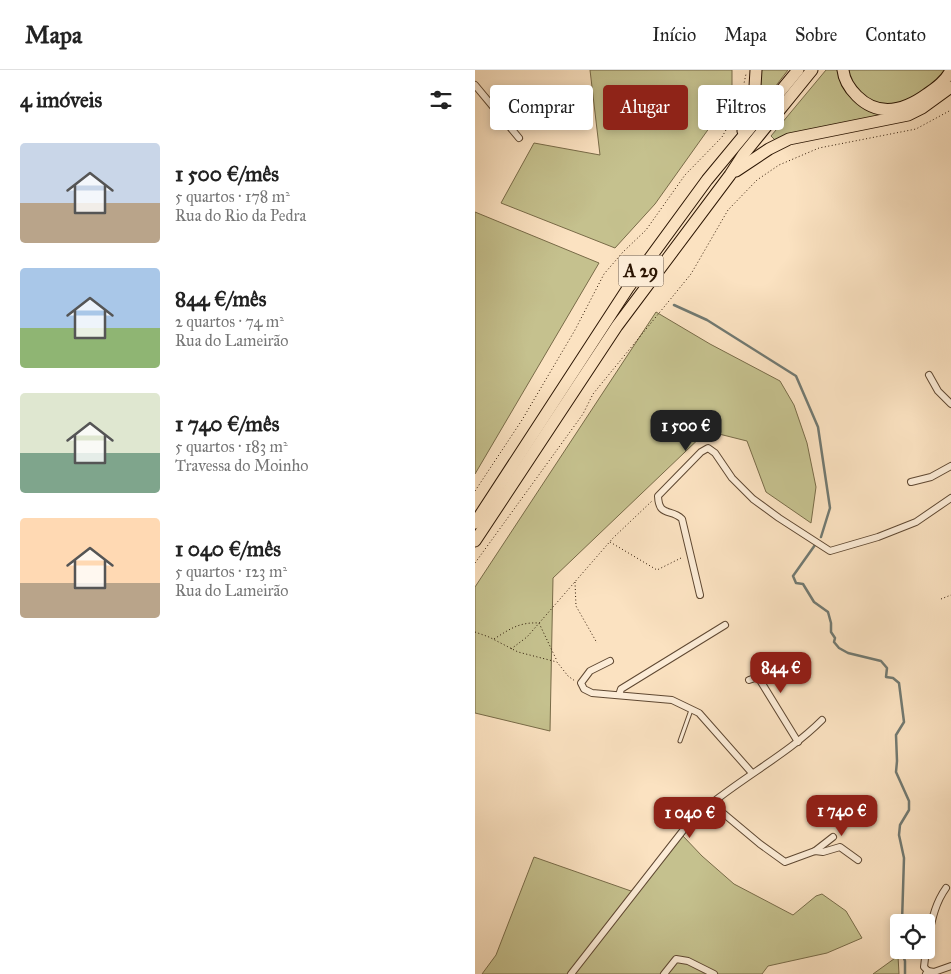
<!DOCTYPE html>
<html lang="pt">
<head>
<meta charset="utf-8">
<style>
	:root { --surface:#fff; --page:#f6f6f6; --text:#222; --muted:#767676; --line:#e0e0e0; --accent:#8f2418 }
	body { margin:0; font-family:"IM FELL Great Primer",serif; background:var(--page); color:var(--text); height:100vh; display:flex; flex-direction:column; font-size:19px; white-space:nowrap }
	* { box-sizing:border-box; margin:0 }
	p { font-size:16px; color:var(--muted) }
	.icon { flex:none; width:28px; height:28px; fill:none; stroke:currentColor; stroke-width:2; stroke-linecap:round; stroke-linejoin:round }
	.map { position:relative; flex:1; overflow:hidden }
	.sheet { display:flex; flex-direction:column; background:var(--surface); width:475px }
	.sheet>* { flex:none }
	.top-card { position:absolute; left:15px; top:15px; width:385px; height:45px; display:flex; gap:10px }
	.tools { position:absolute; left:415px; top:844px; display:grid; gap:10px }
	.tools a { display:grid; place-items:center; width:45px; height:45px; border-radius:5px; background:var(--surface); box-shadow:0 2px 8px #0003; font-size:25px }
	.price { position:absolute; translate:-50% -42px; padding:0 11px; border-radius:10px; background:var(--accent); color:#fff; font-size:16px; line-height:32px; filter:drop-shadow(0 1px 2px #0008) }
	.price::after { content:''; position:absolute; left:50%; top:30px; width:15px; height:11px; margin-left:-8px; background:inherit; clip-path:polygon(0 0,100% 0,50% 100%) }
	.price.on { background:#222; color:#fff }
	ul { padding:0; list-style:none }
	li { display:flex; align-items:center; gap:15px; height:125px; padding:0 20px }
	li span { display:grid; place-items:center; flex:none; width:140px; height:100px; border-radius:5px; color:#555 }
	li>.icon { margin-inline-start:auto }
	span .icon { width:60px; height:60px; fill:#fffc; stroke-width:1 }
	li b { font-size:21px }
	h2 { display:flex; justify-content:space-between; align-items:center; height:60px; padding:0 20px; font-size:21px }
	.tag { padding:0 18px; border-radius:5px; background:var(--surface); box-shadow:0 2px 8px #0003; font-size:18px; line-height:45px }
	.tag.on { background:var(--accent); color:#fff }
	header { display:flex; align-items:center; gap:30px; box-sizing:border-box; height:70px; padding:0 25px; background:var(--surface); border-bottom:1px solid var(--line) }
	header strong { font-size:24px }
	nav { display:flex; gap:28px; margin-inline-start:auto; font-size:18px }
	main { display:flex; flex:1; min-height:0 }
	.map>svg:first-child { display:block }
	.green { fill:#c5c18e; stroke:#786b48 }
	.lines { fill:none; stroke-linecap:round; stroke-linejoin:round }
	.stream { stroke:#717971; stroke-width:2.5 }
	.lane-casing { stroke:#5f4832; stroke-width:5 }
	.street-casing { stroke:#5f4832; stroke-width:8 }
	.highway-casing { stroke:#2b1503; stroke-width:13 }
	.path { stroke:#2b1503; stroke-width:1; stroke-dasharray:1 2.5; stroke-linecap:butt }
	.lane { stroke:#fcecd7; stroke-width:3 }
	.street { stroke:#fcecd7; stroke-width:6 }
	.highway { stroke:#fbe2c1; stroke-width:11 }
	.labels { text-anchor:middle; stroke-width:4.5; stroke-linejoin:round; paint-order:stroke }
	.shield { fill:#fcecd7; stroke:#6a5643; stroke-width:1 }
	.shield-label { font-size:18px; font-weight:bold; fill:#2b1503 }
</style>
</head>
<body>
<header>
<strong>Mapa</strong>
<nav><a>Início</a><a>Mapa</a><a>Sobre</a><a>Contato</a></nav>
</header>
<main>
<section class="sheet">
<h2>4 imóveis<svg class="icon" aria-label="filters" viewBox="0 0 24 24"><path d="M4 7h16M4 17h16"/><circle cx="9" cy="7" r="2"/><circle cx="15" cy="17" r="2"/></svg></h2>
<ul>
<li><span style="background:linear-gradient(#c9d6e8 60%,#b9a48a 0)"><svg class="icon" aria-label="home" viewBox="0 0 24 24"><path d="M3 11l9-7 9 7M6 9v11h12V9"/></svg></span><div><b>1 500 €/mês</b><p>5 quartos · 178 m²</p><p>Rua do Rio da Pedra</p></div></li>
<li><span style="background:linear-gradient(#a9c7e8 60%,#8fb573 0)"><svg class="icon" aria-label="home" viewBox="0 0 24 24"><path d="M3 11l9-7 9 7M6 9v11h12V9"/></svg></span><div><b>844 €/mês</b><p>2 quartos · 74 m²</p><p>Rua do Lameirão</p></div></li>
<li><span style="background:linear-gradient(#dfe7d0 60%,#7fa58c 0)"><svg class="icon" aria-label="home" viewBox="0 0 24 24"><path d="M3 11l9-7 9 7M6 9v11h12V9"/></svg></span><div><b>1 740 €/mês</b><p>5 quartos · 183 m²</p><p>Travessa do Moinho</p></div></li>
<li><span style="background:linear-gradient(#ffd9b3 65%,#b9a48a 0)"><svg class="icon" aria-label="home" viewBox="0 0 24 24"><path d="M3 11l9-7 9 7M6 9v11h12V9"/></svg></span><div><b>1 040 €/mês</b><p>5 quartos · 123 m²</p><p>Rua do Lameirão</p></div></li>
</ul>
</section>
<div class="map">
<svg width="476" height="904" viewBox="0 0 476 904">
	<rect width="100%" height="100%" fill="#fbe2c1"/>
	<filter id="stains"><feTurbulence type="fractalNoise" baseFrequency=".004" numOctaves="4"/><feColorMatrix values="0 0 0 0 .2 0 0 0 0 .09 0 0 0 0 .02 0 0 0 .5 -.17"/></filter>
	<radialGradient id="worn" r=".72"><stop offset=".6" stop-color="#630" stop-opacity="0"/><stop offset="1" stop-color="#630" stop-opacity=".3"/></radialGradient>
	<g class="green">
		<polygon points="115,0 257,0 257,26 180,134 140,178 26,133 59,73 125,85"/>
		<polygon points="285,0 313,0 280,43"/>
		<polygon points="351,0 364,0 373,22 425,43 301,71 296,66"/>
		<path d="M 372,0 L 470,0 C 456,23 417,45 391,29 C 381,22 377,11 372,0 Z"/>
		<polygon points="0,142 124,193 0,404"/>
		<polygon points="181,242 235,274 305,311 319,335 332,373 341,417 336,453 291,422 272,371 232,361 78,508 75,661 0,643 0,517"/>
		<polygon points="208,766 227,786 259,814 318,845 341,826 347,824 371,841 387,868 352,883 293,896 287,904 7,904 21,885 59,787 156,821"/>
		<polygon points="423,886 424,904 398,904"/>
	</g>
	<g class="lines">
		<g class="stream">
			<polyline points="199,235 232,250 321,306 343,357 355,438 346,467"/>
			<polyline points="340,475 318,506 321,513 328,514 339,532 353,542 356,553 356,562 360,568 359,572 364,578 373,583 406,591 412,598 411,607 418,608 424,613 429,652 421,665 422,691 421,702 434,731 434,740 425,755 424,765 429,788 427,852"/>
			<polyline points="426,880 430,891 430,904"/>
		</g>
		<g class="lane-casing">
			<polyline id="lane" points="205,671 216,640"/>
		</g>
		<g class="street-casing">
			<g id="street">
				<polyline points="0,15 44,68"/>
				<polyline points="454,305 463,321 476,334"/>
				<polyline points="436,412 456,407 476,396"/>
				<path d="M 225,525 L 207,449 C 196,438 184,448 183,426 L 226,382 L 233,378 L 240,383 L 257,408 L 278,429 L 304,448 L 355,481 L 403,467 L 441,452 L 476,428"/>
				<polyline points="135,591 115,601 106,613 109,619 117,623 197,630 224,643 277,703"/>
				<polyline points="274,610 283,607 323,672"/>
				<polyline points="144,625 146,619 250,555"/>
				<polyline points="236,733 285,774 310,792 340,781 348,782 365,777 383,790"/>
				<polyline points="340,781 358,767"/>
				<path d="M 451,877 C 456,857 458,836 471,818"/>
				<polyline points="451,880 449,897 453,901"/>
				<path d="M 96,904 L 210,758 C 250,715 306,691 347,650"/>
				<polyline points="189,904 201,889 213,891 239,904"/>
				<polyline points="451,904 453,901 459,902 476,896"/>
			</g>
		</g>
		<g class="highway-casing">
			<g id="highway">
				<path d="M 368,0 C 369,10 375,19 382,26 C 404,48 430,40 452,24 C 461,18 471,11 476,0"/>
				<polyline points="268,61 279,33 281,0"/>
				<polyline points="261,101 294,79 314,69 433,45 447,38 476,17"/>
				<polyline points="0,453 153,218 232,110 323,0"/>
				<polyline points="0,471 142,256 255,105 268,85 337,0"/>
			</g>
		</g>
		<g class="path">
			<polyline points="0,421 47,350 100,260 129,204 148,182 171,160 210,105 247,67 264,37 271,4"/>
			<polyline points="135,472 182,500 208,487"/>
			<polyline points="0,493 108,344 118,324 216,204 253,140 282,110 304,95 344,78 441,59 476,40"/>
			<polyline points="100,512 101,536 122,573"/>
			<polyline points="466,529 476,525"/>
			<polyline points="0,562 14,567 43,582 82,592 93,606 100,611"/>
			<path d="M 19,569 C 35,559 44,552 64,553 L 82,591"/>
			<polyline points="36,579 52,567 138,468 177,431"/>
		</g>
		<use href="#lane" class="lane"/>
		<use href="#street" class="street"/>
		<use href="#highway" class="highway"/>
	</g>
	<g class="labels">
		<rect class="shield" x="143.5" y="185.5" width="45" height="31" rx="4"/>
		<g class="shield-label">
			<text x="166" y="207">A 29</text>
		</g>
	</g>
	<rect width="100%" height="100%" filter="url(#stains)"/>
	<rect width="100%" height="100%" fill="url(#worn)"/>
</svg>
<div class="tools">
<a><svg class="icon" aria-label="locate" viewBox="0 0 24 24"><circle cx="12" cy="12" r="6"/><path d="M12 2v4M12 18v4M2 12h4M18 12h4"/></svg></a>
</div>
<b class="price on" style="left:211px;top:382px">1 500 €</b>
<b class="price" style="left:306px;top:624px">844 €</b>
<b class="price" style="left:367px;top:767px">1 740 €</b>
<b class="price" style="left:215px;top:769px">1 040 €</b>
<div class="top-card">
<a class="tag">Comprar</a>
<a class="tag on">Alugar</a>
<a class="tag">Filtros</a>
</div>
</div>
</main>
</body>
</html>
